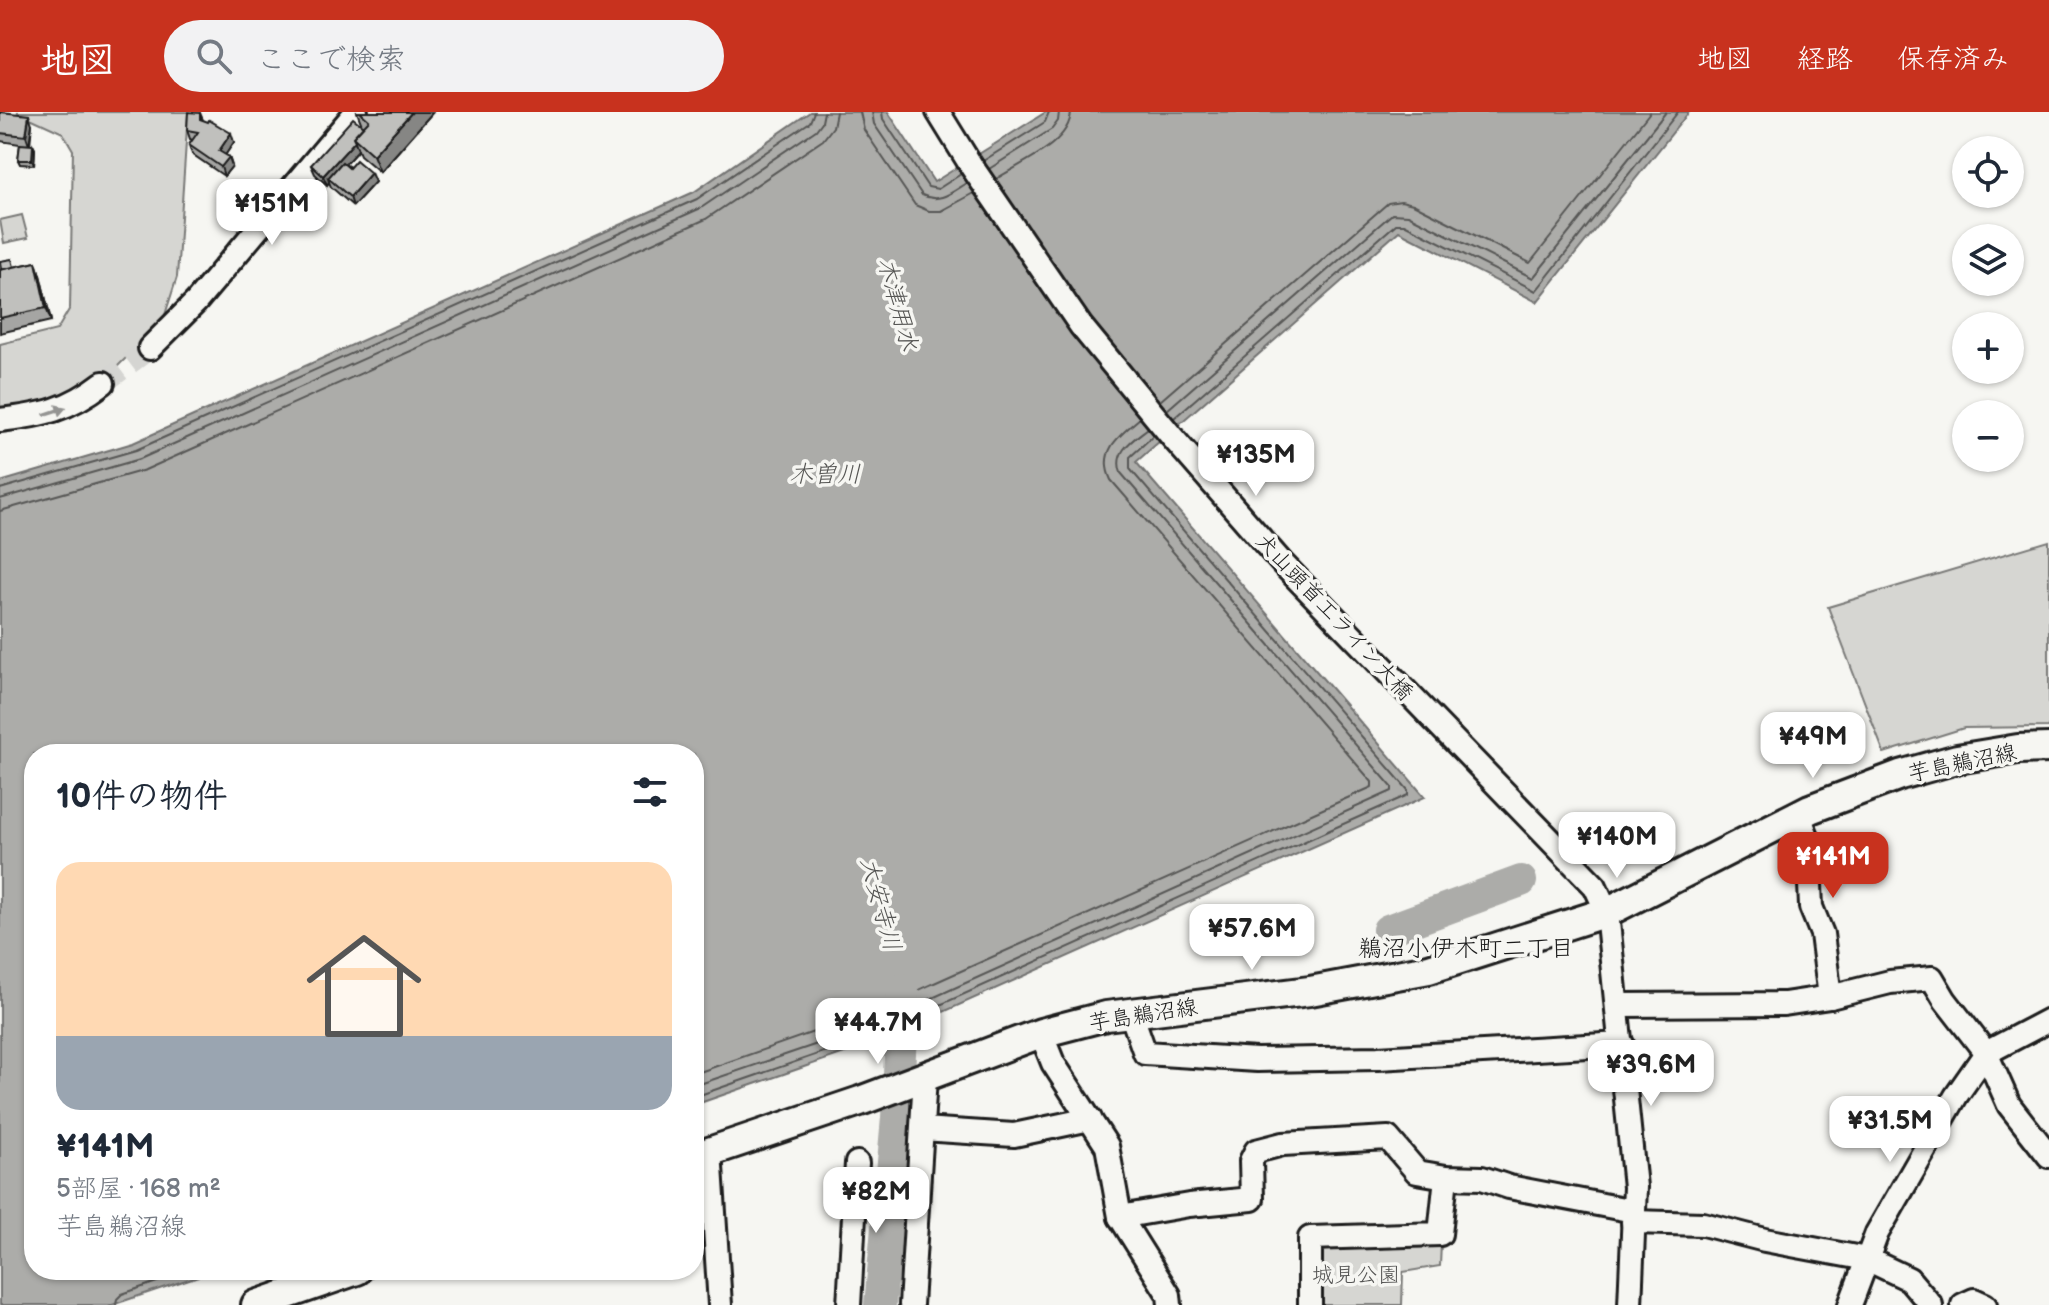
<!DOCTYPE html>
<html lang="ja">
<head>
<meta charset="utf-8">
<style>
	:root { --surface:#fff; --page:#f2f2f3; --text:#1f2937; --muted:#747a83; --line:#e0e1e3; --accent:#c8321e }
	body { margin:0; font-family:"Balsamiq Sans","Klee One",sans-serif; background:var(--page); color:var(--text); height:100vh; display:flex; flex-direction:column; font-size:30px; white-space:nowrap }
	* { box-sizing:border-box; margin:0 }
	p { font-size:26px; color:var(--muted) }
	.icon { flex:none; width:44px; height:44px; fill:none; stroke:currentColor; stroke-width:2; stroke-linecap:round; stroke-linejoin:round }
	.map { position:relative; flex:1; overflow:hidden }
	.details { position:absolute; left:24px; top:632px; width:680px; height:536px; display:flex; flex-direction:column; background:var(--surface); border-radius:32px; box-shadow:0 2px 6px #0004 }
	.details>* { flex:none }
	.fabs { position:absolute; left:1952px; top:24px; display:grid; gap:16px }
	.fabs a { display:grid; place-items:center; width:72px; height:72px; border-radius:50%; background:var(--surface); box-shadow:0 2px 6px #0004; font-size:40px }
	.price { position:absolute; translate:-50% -68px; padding:0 18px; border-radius:16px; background:#fff; color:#222; font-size:26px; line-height:52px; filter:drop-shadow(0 2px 4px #0008) }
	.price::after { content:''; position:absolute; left:50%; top:48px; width:24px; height:18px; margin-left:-12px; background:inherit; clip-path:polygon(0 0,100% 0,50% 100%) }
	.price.current { background:var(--accent); color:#fff }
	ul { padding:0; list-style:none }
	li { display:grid; align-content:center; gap:16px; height:424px; padding:0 32px }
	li+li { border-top:2px solid var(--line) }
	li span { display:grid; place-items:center; height:248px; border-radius:24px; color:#555 }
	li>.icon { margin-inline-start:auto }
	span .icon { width:144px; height:144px; fill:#fffc; stroke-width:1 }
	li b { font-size:34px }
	h2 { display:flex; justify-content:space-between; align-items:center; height:96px; padding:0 32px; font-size:34px }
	header { display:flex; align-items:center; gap:48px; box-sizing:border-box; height:112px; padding:0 40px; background:var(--accent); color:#fff }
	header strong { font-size:38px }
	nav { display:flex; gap:44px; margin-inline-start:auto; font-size:28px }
	.search { width:560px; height:72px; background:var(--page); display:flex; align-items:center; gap:20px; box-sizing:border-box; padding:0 28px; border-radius:44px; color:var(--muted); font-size:30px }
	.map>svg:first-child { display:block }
	.green { fill:#d6d6d2; stroke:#797977; stroke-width:2 }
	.water { fill:#acaca9; stroke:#727271; stroke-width:2 }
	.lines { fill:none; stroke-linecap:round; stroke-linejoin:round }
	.shore { stroke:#565654; stroke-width:2 }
	.river { stroke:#acaca9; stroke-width:32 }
	.minor-tunnel { stroke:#d5d5d2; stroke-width:22; stroke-dasharray:22 11; stroke-linecap:butt }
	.minor-casing { stroke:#1c1c1c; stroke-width:28 }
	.major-casing { stroke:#1c1c1c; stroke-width:34 }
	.minor { stroke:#f6f6f2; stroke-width:22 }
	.major { stroke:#f6f6f2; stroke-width:28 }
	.wall { fill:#a5a5a3; stroke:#1c1c1c; stroke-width:2 }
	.shaded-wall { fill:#868684; stroke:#1c1c1c; stroke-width:2 }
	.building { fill:#c0c0bd; stroke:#1c1c1c; stroke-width:2 }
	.oneway { fill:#949492 }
	.labels { text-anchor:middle; stroke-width:7; stroke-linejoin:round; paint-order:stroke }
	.street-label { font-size:22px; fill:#1c1c1c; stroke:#f6f6f2 }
	.park-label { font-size:22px; fill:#545453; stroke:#f6f6f2 }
	.water-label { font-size:24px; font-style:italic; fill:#565654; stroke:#f6f6f2 }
	.neighbourhood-label { font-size:24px; fill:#1c1c1c; stroke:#f6f6f2 }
</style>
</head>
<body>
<header>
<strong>地図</strong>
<div class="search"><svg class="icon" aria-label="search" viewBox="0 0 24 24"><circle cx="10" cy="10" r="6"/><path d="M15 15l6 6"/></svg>ここで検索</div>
<nav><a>地図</a><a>経路</a><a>保存済み</a></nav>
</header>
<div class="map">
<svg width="2049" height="1193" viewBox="0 0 2049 1193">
	<rect width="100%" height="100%" fill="#f6f6f2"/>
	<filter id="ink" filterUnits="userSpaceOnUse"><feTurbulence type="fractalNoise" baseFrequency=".0125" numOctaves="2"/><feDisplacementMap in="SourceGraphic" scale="16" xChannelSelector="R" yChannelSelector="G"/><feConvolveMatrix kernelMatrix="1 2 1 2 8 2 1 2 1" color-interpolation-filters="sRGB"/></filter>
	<g filter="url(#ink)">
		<g class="green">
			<polygon points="17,0 188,0 177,165 163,209 109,263 75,286 0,300 0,232 57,218 70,196 73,38 63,21"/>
			<polygon points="22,103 28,126 4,131 0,108"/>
			<polygon points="2049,429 2049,615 1964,616 1884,641 1828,495"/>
			<polygon points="1322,1130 1441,1131 1440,1154 1403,1160 1402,1193 1321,1193"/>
		</g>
		<polygon class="water" points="810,0 888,0 934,70 1046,0 1689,0 1537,190 1399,119 1136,350 1425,685 876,930 694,993 694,642 34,642 34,1158 216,1158 112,1193 0,1193 0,370 133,331 694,80"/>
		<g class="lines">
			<g class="shore">
				<polyline points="860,0 864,18 915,93 929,99 941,99 974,81"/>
				<path d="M 872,0 L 874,12 L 922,83 C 940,92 952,80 967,71"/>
				<polyline points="882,0 883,7 928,75 938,77 961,62"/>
				<polyline points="983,49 1045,10 1049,0"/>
				<polyline points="989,57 1052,17 1058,9 1059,0"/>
				<path d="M 996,67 C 1020,51 1070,32 1071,0"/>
				<polyline points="1160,289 1388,91 1401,89 1413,92 1530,151 1650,0"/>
				<polyline points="1167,298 1392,102 1408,103 1533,166 1666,0"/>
				<polyline points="1174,306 1396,112 1404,112 1536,179 1678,0"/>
				<polyline points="0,377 136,338 697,87 810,10 814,0"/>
				<polyline points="0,387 140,347 701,96 816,18 822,10 824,0"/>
				<polyline points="0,399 145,358 706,107 823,28 833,15 836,0"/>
				<path d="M 694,962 L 865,902 L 1372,675 L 1372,670 L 1111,368 C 1097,339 1120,323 1140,306"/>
				<path d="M 694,974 L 870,914 L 1392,679 L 1392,675 L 1121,361 C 1113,339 1133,328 1148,316"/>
				<polyline points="694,985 873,923 1408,683 1408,678 1130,357 1130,345 1154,323"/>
				<polyline points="116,1193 117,1187 122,1182 192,1158"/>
			</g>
			<g class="river">
				<polyline points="1388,818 1521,769"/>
				<polyline points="880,1193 897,1006 903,877"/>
			</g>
			<polyline class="minor-tunnel" points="103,271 150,236"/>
			<g class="minor-casing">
				<g id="minor">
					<polyline points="938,0 972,55 1081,214 1173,326 1282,451 1595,774 1607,800 1635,1075 1630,1193"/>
					<polyline points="150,236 196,190 356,0"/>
					<path d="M 0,308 C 43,303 68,298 103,271"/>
					<polyline points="1799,703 1808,727 1811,795 1822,822 1830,885"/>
					<polyline points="1617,893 1784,892 1830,885 1890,870 1932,866 1945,888 1986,941 2009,993 2049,1044"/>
					<polyline points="1131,901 1145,941 1257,948 1378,946 1622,932"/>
					<polyline points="1041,921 1053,951 1107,1034 1120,1105 1169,1183 1170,1193"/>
					<polyline points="922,1017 1014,1023 1090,1007"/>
					<polyline points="710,1039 720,1193"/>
					<polyline points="1120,1105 1189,1093 1252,1087 1251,1049 1256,1039 1283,1032 1388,1026 1417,1060 1446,1065 1482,1066 1509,1075 1634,1099"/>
					<polyline points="1633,1110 1703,1112 1765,1128 1867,1147 1909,1167 1931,1193"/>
					<polyline points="849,1193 857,1051"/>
					<polyline points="911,1193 925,965"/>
					<polyline points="1310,1193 1310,1126 1440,1122 1446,1065"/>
					<polyline points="1850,1193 1877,1121 1956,984 1986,941 2049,908"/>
					<polyline points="1963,1193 1974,1188 1985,1193"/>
				</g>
			</g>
			<g class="major-casing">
				<g id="major">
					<polyline points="694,1045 860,989 1041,921 1106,904 1310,879 1429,857 1607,800 1810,697 1900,663 1957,647 2018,637 2049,636"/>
					<polyline points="256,1193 357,1158"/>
				</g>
			</g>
			<use href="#minor" class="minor"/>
			<use href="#major" class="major"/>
		</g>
		<g class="wall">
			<polygon points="0,0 32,12 30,33 33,33 35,37 34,53 20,52 18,48 20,32 0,29"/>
			<polygon points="357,0 433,0 380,60 360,43 358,38 345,52 375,70 353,94 331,75 329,70 327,73 315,62 311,53 362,13"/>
			<polygon points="200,1 203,8 234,30 225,43 229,45 232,54 224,64 192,42 189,33 192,28 190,27 187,18"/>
			<polygon points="36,150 40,163 51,209 0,221 0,158"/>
		</g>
		<g class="shaded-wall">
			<polygon points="412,0 433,0 380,60 373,43"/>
			<polygon points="29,3 32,12 29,33 26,24"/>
			<polygon points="231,21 234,30 222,48 219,39"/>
			<polygon points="355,29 358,38 331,68 328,66 329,70 327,73 323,64"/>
			<polygon points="33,33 35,37 34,53 32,48"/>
			<polygon points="229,45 232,54 224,64 221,55"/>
			<polygon points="371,61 375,70 353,94 350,85"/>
			<polygon points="36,150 40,163 51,209 46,196"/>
		</g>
		<g class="building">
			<polygon points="0,0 29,3 26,24 0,21"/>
			<polygon points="188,0 200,1 200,7 208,10 209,8 231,21 219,39 229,45 221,55 189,33 198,20 187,18"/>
			<polygon points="360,0 412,0 373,43 353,25 369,8"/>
			<polygon points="353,6 363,14 353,25 355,29 323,64 311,53"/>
			<polygon points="20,32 33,33 32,48 18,48"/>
			<polygon points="356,48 371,61 350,85 328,66 342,50 349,56"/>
			<polygon points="12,147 14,155 1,158 0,149"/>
			<polygon points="36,150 46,196 0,206 0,158"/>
		</g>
		<defs><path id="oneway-solid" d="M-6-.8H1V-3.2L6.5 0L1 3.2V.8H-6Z" transform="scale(2)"/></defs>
		<use class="oneway" href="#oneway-solid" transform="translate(55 299) rotate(-18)"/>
	</g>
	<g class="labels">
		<g class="street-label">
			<text transform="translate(1335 504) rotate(47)" y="8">犬山頭首工ライン大橋</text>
			<text transform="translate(1962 650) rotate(-12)" y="8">芋島鵜沼線</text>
			<text transform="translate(1143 902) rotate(-9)" y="8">芋島鵜沼線</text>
		</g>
		<g class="park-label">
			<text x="1356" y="1170">城見公園</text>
		</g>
		<g class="water-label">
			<text transform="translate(898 192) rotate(75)" y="8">木津用水</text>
			<text x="825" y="370">木曽川</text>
			<text transform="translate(881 792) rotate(75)" y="8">大安寺川</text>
		</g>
		<g class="neighbourhood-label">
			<text x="1466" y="844">鵜沼小伊木町二丁目</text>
		</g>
	</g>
</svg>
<div class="fabs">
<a><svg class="icon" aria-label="locate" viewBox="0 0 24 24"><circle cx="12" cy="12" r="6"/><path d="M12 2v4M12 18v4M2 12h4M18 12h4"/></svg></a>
<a><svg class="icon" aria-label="layers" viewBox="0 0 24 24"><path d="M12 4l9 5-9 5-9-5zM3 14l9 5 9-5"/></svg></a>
<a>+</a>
<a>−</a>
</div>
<b class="price" style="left:272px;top:135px">¥151M</b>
<b class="price" style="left:1256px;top:386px">¥135M</b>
<b class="price" style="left:1813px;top:668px">¥49M</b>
<b class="price" style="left:1617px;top:768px">¥140M</b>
<b class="price current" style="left:1833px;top:788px">¥141M</b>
<b class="price" style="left:1252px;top:860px">¥57.6M</b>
<b class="price" style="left:878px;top:954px">¥44.7M</b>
<b class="price" style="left:1651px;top:996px">¥39.6M</b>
<b class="price" style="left:1890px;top:1052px">¥31.5M</b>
<b class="price" style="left:876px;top:1123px">¥82M</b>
<section class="details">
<h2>10件の物件<svg class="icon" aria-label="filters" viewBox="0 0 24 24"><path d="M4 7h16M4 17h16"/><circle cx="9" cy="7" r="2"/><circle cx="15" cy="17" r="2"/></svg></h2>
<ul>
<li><span style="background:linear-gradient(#ffd9b3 70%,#9aa5b1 0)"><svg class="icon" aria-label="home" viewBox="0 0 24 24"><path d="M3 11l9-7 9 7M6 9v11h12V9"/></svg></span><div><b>¥141M</b><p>5部屋 · 168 m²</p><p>芋島鵜沼線</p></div></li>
</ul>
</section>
</div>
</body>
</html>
